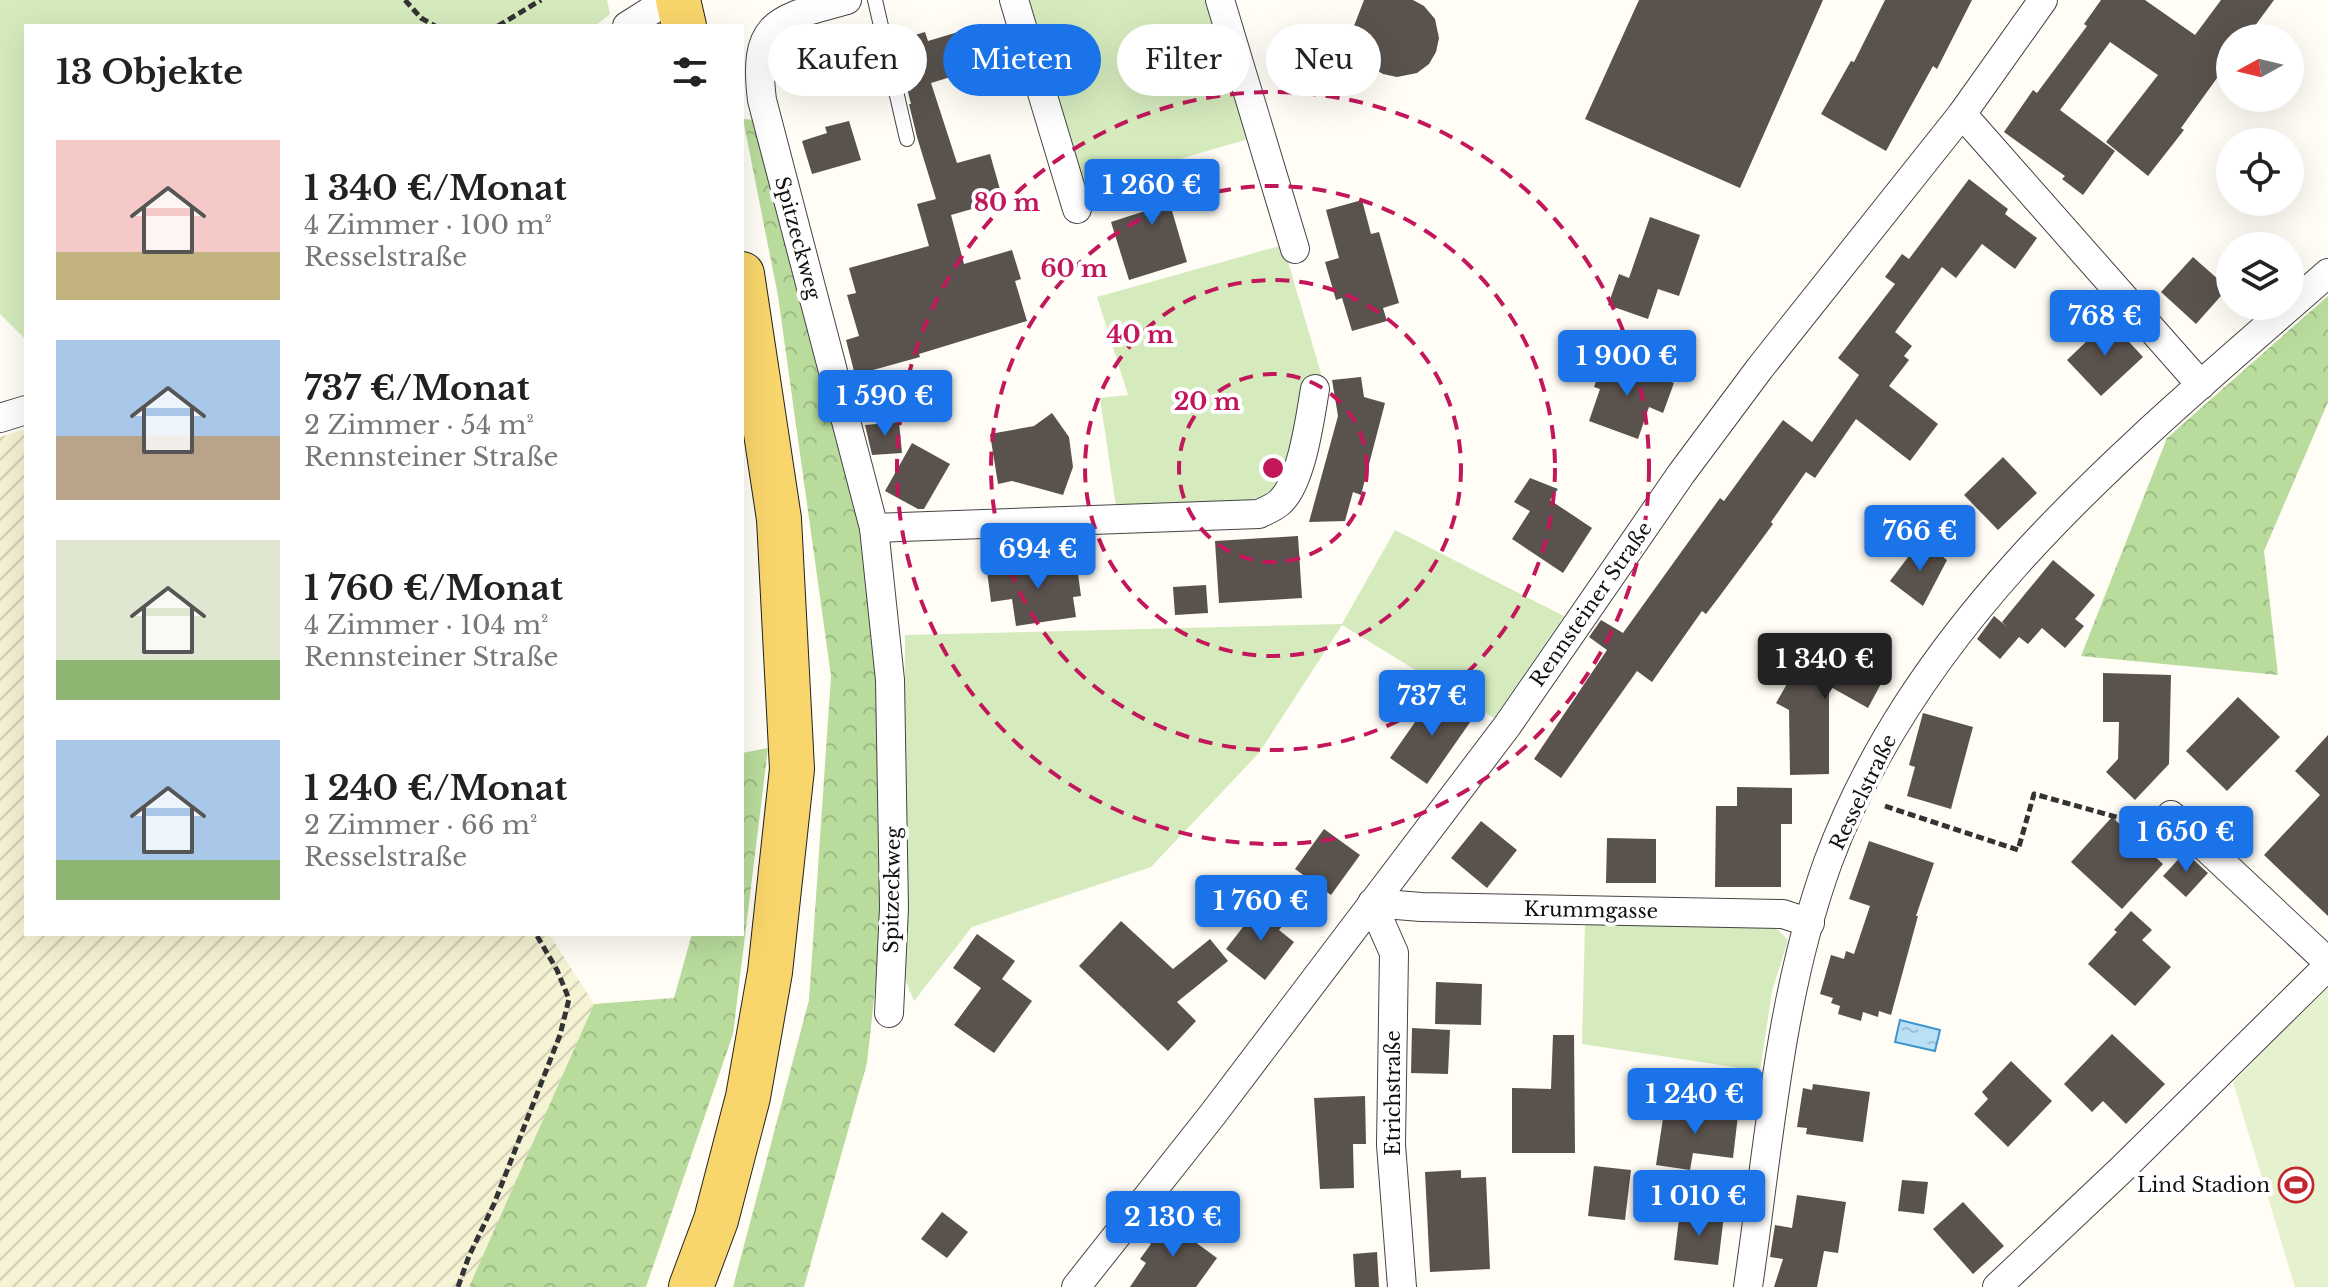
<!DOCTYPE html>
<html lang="de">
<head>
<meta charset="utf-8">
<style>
	:root { --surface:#fff; --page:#f6f6f6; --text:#222; --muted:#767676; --accent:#1a73e8 }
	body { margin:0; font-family:"Libre Baskerville",serif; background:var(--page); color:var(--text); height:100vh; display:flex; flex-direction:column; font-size:30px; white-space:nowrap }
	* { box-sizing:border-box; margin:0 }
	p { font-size:26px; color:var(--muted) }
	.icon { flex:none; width:44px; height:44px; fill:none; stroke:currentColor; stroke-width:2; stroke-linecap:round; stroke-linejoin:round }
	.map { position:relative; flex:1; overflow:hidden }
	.details { position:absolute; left:24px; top:24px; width:720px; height:912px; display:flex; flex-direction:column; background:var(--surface); border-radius:0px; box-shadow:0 8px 32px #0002 }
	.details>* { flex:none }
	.hud { position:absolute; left:768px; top:24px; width:760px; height:72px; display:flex; gap:16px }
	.needle { width:52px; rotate:262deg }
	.tools { position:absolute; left:2216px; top:24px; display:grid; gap:16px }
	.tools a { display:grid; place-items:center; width:88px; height:88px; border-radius:50%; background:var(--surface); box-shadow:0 8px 32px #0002; font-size:40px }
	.price { position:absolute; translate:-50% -68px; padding:0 18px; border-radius:8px; background:var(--accent); color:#fff; font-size:26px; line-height:52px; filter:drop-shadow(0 2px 4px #0008) }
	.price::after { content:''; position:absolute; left:50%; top:48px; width:24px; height:18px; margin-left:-12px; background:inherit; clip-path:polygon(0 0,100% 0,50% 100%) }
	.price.active { background:#222; color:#fff }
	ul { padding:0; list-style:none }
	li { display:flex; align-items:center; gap:24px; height:200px; padding:0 32px }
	li span { display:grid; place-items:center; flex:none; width:224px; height:160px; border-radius:0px; color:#555 }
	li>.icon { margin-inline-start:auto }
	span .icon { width:96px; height:96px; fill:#fffc; stroke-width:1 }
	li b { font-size:34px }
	h2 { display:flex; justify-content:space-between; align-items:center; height:96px; padding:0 32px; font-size:34px }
	.pill { padding:0 28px; border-radius:36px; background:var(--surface); box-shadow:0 8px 32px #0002; font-size:28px; line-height:72px }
	.pill.active { background:var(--accent); color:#fff }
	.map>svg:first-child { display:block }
	.farmland { fill:url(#farmland-furrows) }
	.grass { fill:#d5ebbd }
	.forest { fill:url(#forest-crowns) }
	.pitch { fill:#e6f2cf }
	.water { fill:url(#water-ripples); stroke:#3f96cf; stroke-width:2 }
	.building { fill:#5a524d }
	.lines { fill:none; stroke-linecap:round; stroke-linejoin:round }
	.service-casing { stroke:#444; stroke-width:16 }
	.minor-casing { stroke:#444; stroke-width:30 }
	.primary-casing { stroke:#222; stroke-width:46 }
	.path { stroke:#333; stroke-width:5; stroke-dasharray:8 4; stroke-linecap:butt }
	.service { stroke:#fff; stroke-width:14 }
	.minor { stroke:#fff; stroke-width:28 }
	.primary { stroke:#f9d66b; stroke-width:44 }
	.ring { fill:none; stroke:#c2185b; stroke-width:4; stroke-dasharray:14 10 }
	.labels { text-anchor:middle; stroke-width:8; stroke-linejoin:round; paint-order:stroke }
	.street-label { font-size:20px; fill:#111; stroke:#fff }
	.poi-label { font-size:20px; fill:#111; stroke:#fff; text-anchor:end }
	.centre { fill:#c2185b; stroke:#fff; stroke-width:4 }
	.ring-label { font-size:24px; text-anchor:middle; font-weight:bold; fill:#c2185b; stroke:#fff; stroke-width:8; stroke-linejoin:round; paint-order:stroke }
</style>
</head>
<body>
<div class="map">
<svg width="2328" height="1287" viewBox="0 0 2328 1287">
	<defs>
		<pattern id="farmland-furrows" width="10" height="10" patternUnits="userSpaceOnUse" patternTransform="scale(2)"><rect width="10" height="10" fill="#f6f3d4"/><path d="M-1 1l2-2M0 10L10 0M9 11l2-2" fill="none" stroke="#d2cfb5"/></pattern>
		<pattern id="forest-crowns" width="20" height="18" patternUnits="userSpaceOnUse" patternTransform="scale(2)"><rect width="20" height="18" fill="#b9dc9c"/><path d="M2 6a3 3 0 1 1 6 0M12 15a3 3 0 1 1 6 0" fill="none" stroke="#9ebc85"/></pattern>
		<pattern id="water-ripples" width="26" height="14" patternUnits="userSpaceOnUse" patternTransform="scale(2)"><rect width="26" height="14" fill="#b9e0f7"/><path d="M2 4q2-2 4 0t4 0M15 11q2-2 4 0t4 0" fill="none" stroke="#9ebfd3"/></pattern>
	</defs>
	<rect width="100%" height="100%" fill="#fffdf5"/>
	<polygon class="farmland" points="26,429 26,934 549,934 594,1004 469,1287 0,1287 0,437"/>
	<g class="grass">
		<polygon points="0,0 607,0 610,14 595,26 26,26 26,340 0,314"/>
		<polygon points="1020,0 1209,0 1252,138 1083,187"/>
		<polygon points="1283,245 1323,380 1287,466 1274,488 1259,498 1235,504 1117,513 1100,398 1128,395 1097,297"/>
		<polygon points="1395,530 1564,616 1494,718 1342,625 1259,753 1151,867 972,927 914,1001 903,974 905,635 1342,624"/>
		<polygon points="1763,924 1778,930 1788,940 1772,991 1760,1071 1582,1044 1585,925"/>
	</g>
	<g class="forest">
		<polygon points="743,119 756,120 864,531 881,684 883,917 867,1063 804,1287 733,1287 809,1000 831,676 778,296"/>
		<polygon points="2328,296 2328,402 2264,551 2278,675 2081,656 2167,438"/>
		<polygon points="768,748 733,1034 646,1287 469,1287 594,1004 674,998 692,934 742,934 742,753"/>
	</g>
	<polygon class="pitch" points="2328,987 2328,1287 2295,1287 2233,1082"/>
	<polygon class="water" points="1900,1020 1940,1030 1935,1051 1895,1042"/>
	<g class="building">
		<polygon points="1364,0 1413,0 1424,6 1435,19 1439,38 1436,52 1429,64 1417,73 1397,77 1383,74 1371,67 1363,56 1354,26"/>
		<polygon points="1639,0 1823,0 1740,188 1585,119"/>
		<polygon points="1885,0 1972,0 1937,69 1933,66 1886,151 1821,114 1851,61 1854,62"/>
		<polygon points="2101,0 2145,0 2195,35 2221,0 2274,0 2246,38 2230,38 2230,60 2181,128 2184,130 2148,176 2106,142 2158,75 2110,42 2060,110 2115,151 2083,195 2062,179 2065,176 2004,132 2033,90 2037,93 2087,26 2084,24"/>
		<polygon points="968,29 980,68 931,83 957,163 990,154 1003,200 951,215 964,264 1012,250 1021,279 1015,281 1027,321 919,354 920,357 855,375 846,340 859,336 847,295 856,293 849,268 929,246 917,204 936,199 917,137 909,104 911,104 895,41 925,32 928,41"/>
		<polygon points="849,121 861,160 812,174 802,141 827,133 825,127"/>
		<polygon points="1176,166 1186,199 1170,204 1187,262 1129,280 1111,222 1145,211 1135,179"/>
		<polygon points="1969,179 2008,209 2005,214 2037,238 2015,269 1982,244 1956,278 1942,267 1895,332 1912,346 1904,356 1909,360 1889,386 1938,424 1910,461 1856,419 1815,478 1806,472 1771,522 1773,524 1719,597 1706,614 1702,611 1652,682 1637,671 1561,778 1534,759 1607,650 1589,637 1601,620 1623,633 1720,498 1724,501 1783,420 1812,442 1859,375 1838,358 1895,284 1885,277 1902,254 1909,259"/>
		<polygon points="1362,200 1371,234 1379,232 1399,303 1383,308 1387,321 1352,331 1342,298 1336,300 1325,262 1339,258 1326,210"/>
		<polygon points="1650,217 1700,235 1679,296 1658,289 1648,319 1608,305 1619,274 1629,278"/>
		<polygon points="2193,257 2228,288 2196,324 2161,292"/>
		<polygon points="2109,320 2143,357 2101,396 2067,360"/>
		<polygon points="1604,358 1674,383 1663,413 1649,407 1638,439 1589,421 1600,389 1594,387"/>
		<polygon points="1361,377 1364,397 1385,403 1361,495 1353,492 1345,521 1309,522 1338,416 1332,380"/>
		<polygon points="1052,413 1069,437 1073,467 1063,495 1012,481 998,484 990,434 1034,426"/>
		<polygon points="899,422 902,453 872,455 865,425"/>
		<polygon points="912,443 950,464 924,509 918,509 885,491"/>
		<polygon points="2003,457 2037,493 1998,530 1964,495"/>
		<polygon points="1530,478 1558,489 1550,500 1592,528 1563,573 1512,539 1530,511 1514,502"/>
		<polygon points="1298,536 1302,598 1219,603 1215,541"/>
		<polygon points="1921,540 1947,560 1923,606 1890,581"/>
		<polygon points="1076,559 1081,596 1073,597 1076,617 1016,626 1012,599 991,602 987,571"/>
		<polygon points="2053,560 2095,595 2075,619 2084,626 2065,648 2042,628 2028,644 2019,637 2000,659 1977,639 1994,616 2006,626 2002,622"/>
		<polygon points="1206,585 1208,613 1175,615 1173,587"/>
		<polygon points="1839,638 1890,667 1868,708 1829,686 1829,774 1790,775 1789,710 1776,703 1807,649 1827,660"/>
		<polygon points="2103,673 2171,675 2169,764 2135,800 2106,772 2118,759 2119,722 2103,722"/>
		<polygon points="1436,692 1473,718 1427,784 1390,758"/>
		<polygon points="2238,697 2280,737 2227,791 2186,751"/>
		<polygon points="1923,713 1973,727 1951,809 1907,796 1915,767 1909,765"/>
		<polygon points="2328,735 2328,916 2264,855 2320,795 2295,771"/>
		<polygon points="1737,787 1792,788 1792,824 1781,824 1781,887 1715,887 1716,806 1737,806"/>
		<polygon points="2112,817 2163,864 2122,909 2071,862"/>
		<polygon points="1481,821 1517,850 1487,888 1451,858"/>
		<polygon points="1324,829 1360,855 1331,895 1295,869"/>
		<polygon points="1607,838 1656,839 1656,883 1606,883"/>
		<polygon points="1869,841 1934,863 1916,916 1918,916 1891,1015 1879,1011 1878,1017 1863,1012 1861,1021 1838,1014 1840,1006 1831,1003 1833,998 1820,994 1831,955 1844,959 1846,951 1854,954 1870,906 1849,899"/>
		<polygon points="2185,852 2208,873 2186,897 2163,876"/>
		<polygon points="1260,905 1284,924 1279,930 1294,942 1265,980 1226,949"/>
		<polygon points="2131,911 2152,930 2142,940 2171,967 2135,1006 2088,964 2117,932 2114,930"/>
		<polygon points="1121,921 1173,969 1210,939 1228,961 1177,1002 1196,1021 1168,1051 1079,966"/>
		<polygon points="977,934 1015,961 1002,979 1032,1001 994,1053 954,1025 981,988 953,968"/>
		<polygon points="1436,982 1482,984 1481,1025 1435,1024"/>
		<polygon points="1412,1028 1450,1030 1448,1074 1411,1073"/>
		<polygon points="2112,1034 2165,1084 2126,1124 2103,1101 2092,1112 2064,1084"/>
		<polygon points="1553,1035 1574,1035 1575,1153 1512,1153 1512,1088 1551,1089"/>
		<polygon points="2011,1061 2052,1101 2008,1147 1974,1114 1988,1099 1982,1092"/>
		<polygon points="1813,1084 1870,1092 1863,1142 1806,1134 1807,1128 1797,1127 1803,1088 1812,1090"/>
		<polygon points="1365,1096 1366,1144 1353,1144 1354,1188 1320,1189 1314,1098"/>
		<polygon points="1665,1105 1738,1115 1733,1158 1693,1153 1690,1170 1656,1165"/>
		<polygon points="1594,1166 1631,1170 1625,1220 1588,1216"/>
		<polygon points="1461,1170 1461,1178 1486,1177 1490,1269 1430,1272 1425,1172"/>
		<polygon points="1902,1180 1928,1182 1924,1214 1898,1211"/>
		<polygon points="1797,1195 1846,1202 1838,1253 1824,1251 1817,1287 1774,1287 1783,1259 1770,1257 1775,1225 1792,1228"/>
		<polygon points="1963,1202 2004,1246 1973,1274 1933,1229"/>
		<polygon points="1680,1210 1724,1215 1718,1265 1674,1260"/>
		<polygon points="942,1212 968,1232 947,1258 921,1239"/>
		<polygon points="1161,1217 1217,1258 1196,1287 1130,1287 1146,1263 1140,1259 1151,1244 1144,1239"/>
		<polygon points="1377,1252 1379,1287 1355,1287 1353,1254"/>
	</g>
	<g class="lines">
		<g class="service-casing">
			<polyline id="service" points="875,0 907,139"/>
		</g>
		<g class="minor-casing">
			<g id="minor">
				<path d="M 847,0 C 779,19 752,19 762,100 L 874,528 L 890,680 L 894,908 L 889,1013"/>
				<polyline points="1014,0 1077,209"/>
				<polyline points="1220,0 1295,249"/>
				<polyline points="627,26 668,0"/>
				<polyline points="1962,114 2201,385"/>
				<polyline points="0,418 26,410"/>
				<path d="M 874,528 L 1259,514 C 1265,511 1275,507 1280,502 C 1302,482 1310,418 1315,389"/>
				<polyline points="2171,815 2328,962"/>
				<polyline points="1076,1287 1213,1114 1507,726 1681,474 1760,368 1962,114 2043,0"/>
				<polyline points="1402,1287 1391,1145 1394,953 1372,903 1421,907 1783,914 1810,923"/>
				<path d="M 1748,1287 C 1769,1145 1779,997 1828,862 C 1920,613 2136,442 2328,273"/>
				<polyline points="1997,1287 2122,1169 2328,966"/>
			</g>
		</g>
		<g class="primary-casing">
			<g id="primary">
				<polyline points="678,0 684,26"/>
				<polyline points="691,1287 716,1220 748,1097 770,972 792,769 779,519 742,274"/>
			</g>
		</g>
		<g class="path">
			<polyline points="405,0 421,18 435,26"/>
			<polyline points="498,26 541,0"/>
			<polyline points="1885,806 2018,850 2034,794 2145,825"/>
			<polyline points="458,1287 469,1256 494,1204 560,1035 569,999 557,970 536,934"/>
		</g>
		<use href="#service" class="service"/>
		<use href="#minor" class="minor"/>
		<use href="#primary" class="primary"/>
	</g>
	<g class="ring">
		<circle cx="1273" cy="468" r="94"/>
		<circle cx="1273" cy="468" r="188"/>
		<circle cx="1273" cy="468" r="282"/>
		<circle cx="1273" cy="468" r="376"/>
	</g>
	<defs>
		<g id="stadium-ring" transform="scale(1.8)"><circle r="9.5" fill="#fff" stroke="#c4262e" stroke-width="1.5"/><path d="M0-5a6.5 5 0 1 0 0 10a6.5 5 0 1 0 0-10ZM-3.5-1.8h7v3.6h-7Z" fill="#c4262e"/></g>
	</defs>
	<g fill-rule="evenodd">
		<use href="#stadium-ring" x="2296" y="1185"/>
	</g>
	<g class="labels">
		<g class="street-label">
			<text transform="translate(798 238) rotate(75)" y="7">Spitzeckweg</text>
			<text transform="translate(1591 604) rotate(-55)" y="7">Rennsteiner Straße</text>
			<text transform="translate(1863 792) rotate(-64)" y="7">Resselstraße</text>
			<text transform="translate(892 890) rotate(-89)" y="7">Spitzeckweg</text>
			<text transform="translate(1591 910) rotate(1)" y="7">Krummgasse</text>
			<text transform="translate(1393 1093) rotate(-90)" y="7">Etrichstraße</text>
		</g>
		<g class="poi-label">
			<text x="2270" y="1192">Lind Stadion</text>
		</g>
	</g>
	<circle cx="1273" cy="468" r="12" class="centre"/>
	<g class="ring-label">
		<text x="1007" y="211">80 m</text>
		<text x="1074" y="277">60 m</text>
		<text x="1140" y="343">40 m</text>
		<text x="1207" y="410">20 m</text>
	</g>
</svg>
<div class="tools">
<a><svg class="needle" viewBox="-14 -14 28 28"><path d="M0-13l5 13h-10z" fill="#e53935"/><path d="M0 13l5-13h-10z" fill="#767676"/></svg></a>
<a><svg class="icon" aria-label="locate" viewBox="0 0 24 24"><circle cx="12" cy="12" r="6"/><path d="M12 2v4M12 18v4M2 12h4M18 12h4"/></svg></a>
<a><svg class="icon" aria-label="layers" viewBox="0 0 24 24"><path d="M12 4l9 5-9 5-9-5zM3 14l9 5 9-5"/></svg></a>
</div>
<b class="price" style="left:1152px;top:227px">1 260 €</b>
<b class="price" style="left:2105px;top:358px">768 €</b>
<b class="price" style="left:1627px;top:398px">1 900 €</b>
<b class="price" style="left:885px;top:438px">1 590 €</b>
<b class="price" style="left:1920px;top:573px">766 €</b>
<b class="price" style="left:1038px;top:591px">694 €</b>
<b class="price active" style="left:1825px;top:701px">1 340 €</b>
<b class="price" style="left:1432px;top:738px">737 €</b>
<b class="price" style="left:2186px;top:874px">1 650 €</b>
<b class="price" style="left:1261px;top:943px">1 760 €</b>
<b class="price" style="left:1695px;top:1136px">1 240 €</b>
<b class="price" style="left:1699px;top:1238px">1 010 €</b>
<b class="price" style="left:1173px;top:1259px">2 130 €</b>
<div class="hud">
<a class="pill">Kaufen</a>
<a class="pill active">Mieten</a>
<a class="pill">Filter</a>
<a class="pill">Neu</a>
</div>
<section class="details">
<h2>13 Objekte<svg class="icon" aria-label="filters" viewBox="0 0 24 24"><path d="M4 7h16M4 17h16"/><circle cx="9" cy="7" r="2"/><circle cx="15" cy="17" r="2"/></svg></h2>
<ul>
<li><span style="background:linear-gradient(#f6c9c9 70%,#c2b280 0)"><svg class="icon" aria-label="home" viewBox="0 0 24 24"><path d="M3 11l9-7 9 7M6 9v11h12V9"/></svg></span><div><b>1 340 €/Monat</b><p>4 Zimmer · 100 m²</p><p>Resselstraße</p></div></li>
<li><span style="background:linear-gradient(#a9c7e8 60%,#b9a48a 0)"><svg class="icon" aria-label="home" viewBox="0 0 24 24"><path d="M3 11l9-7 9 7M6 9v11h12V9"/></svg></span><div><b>737 €/Monat</b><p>2 Zimmer · 54 m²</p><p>Rennsteiner Straße</p></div></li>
<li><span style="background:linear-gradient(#dfe7d0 75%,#8fb573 0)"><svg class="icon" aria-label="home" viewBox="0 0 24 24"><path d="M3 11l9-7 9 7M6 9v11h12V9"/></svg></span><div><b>1 760 €/Monat</b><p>4 Zimmer · 104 m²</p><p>Rennsteiner Straße</p></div></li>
<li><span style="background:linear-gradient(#a9c7e8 75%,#8fb573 0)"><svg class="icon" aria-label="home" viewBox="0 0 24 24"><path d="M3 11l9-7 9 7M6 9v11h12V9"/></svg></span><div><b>1 240 €/Monat</b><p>2 Zimmer · 66 m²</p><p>Resselstraße</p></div></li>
</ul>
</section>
</div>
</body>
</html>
